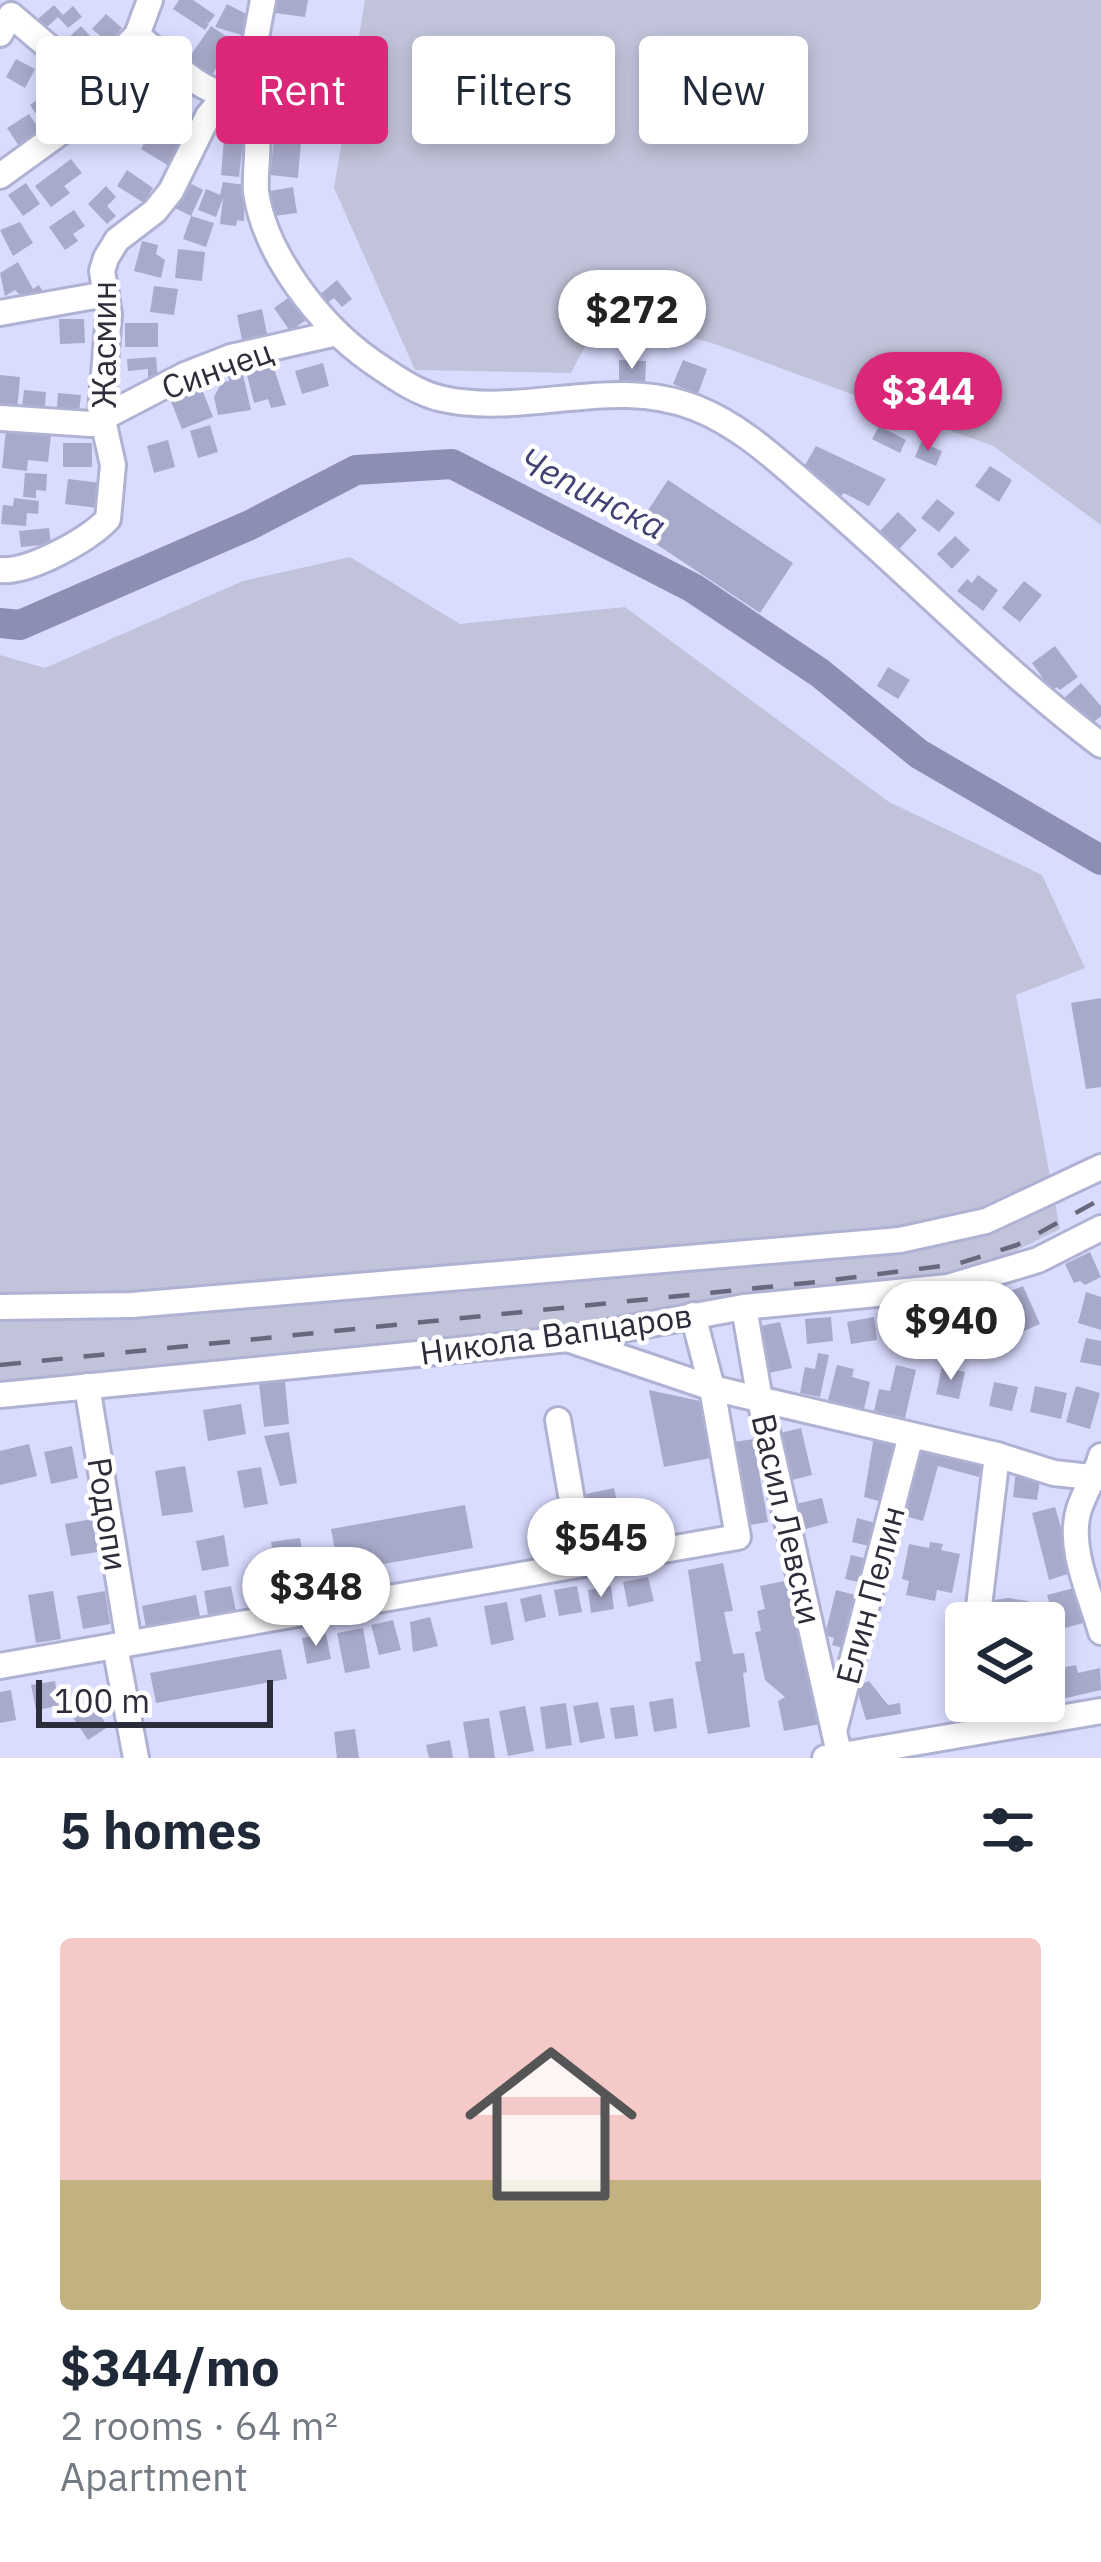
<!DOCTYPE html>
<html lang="en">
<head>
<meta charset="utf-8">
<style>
	:root { --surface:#fff; --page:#f2f2f3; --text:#1f2937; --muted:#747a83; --line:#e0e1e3; --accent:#db2777 }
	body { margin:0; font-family:"IBM Plex Sans",sans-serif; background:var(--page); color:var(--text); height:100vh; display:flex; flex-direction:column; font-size:45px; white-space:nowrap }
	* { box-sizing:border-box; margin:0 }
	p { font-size:39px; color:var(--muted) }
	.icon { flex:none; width:66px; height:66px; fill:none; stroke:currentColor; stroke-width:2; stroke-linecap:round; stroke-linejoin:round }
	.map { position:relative; height:1758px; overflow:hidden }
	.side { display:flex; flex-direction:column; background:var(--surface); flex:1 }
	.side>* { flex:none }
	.guide { position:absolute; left:36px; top:36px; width:1029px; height:108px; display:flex; gap:24px }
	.tools { position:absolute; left:945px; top:1602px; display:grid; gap:24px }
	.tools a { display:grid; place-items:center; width:120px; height:120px; border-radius:12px; background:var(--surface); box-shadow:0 6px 18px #0003; font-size:60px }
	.scale { position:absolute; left:36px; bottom:30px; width:237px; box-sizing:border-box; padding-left:12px; border:6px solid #2c2d3a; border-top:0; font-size:33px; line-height:42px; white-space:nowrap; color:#2c2d3a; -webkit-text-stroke:9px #fff; paint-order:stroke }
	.price { position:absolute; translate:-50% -102px; padding:0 27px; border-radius:42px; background:#fff; color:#222; font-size:39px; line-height:78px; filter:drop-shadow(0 3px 6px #0008) }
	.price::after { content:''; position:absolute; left:50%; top:72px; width:36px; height:27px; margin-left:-18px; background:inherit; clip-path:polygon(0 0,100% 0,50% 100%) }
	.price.selected { background:var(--accent); color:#fff }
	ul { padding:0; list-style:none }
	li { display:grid; align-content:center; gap:24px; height:636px; padding:0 60px }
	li+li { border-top:3px solid var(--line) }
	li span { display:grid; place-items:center; height:372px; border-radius:12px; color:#555 }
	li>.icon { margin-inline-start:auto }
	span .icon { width:216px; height:216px; fill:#fffc; stroke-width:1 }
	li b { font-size:51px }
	h2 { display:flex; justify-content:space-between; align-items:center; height:144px; padding:0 60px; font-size:51px }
	.tag { padding:0 42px; border-radius:12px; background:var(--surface); box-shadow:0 6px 18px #0003; font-size:42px; line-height:108px }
	.tag.selected { background:var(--accent); color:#fff }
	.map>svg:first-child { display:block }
	.green { fill:#c1c3da }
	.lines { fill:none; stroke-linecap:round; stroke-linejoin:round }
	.river { stroke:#8d8eb3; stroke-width:30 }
	.building { fill:#a8aacb }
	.minor-casing { stroke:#b0b2d4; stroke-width:30 }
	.minor { stroke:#fff; stroke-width:24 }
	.rail { stroke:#67687d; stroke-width:4.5; stroke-dasharray:21 21; stroke-linecap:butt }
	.labels { text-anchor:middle; stroke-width:9; stroke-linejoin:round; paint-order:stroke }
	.street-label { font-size:33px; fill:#2c2d3a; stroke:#fff }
	.water-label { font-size:36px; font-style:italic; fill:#424174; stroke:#fff }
</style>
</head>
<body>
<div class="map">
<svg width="1101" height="1758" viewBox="0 0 1101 1758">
	<rect width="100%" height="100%" fill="#dadcff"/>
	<g class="green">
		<polygon points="365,0 1101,0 1101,525 993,446 718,345 604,311 571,373 415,370 334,188"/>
		<polygon points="350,557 460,624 625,607 889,802 1042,875 1085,968 1016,995 1060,1229 978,1269 884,1284 790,1293 494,1337 0,1387 0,655 45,668 243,581"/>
	</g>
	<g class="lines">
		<polyline class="river" points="0,623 20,625 250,525 356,470 452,464 693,588 820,673 919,754 1101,860"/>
	</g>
	<g class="building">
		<polygon points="179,0 193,0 215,15 209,23 205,21 209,24 205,30 173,9"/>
		<polygon points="277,0 308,0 305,17 275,13"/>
		<polygon points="227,4 252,17 242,35 215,27"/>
		<polygon points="54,5 63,15 73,6 82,17 68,28 58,17 46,28 38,19"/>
		<polygon points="106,14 122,28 109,43 92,29"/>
		<polygon points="81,26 99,46 86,59 68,38"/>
		<polygon points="211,26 230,39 216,58 221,61 208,81 184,65"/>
		<polygon points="142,48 153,58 144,68 152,76 143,85 124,66"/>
		<polygon points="16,59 35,69 25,88 6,77"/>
		<polygon points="290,66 293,99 274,100 274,88 265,89 264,68"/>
		<polygon points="69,76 81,92 61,108 66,116 47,130 30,105"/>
		<polygon points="123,77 143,96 126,114 106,96"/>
		<polygon points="172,78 189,92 174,109 157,95"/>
		<polygon points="277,103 314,105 313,133 294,132 295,120 277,119"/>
		<polygon points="29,114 45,138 23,152 7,128"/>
		<polygon points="159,116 192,135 178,160 174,157 169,166 141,149"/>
		<polygon points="224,139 243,141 239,177 221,175"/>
		<polygon points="274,139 301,141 298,178 270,175"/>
		<polygon points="71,159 82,173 64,186 70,193 51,207 35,186"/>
		<polygon points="127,170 153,188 144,203 117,186"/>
		<polygon points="186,181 203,190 191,216 173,207"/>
		<polygon points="223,182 245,185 244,221 237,220 236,226 220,224 223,198 216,217 198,210 206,189 220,195"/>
		<polygon points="26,183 40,204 23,216 8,195"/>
		<polygon points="106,186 116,197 107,206 116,216 107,224 88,204"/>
		<polygon points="293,187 297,213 274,216 270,191"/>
		<polygon points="74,210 85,226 73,234 78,241 65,250 49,227"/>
		<polygon points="191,216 214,223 206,247 183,239"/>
		<polygon points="20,222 33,243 13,256 0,230"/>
		<polygon points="142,241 158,245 156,254 165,260 161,278 134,271"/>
		<polygon points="178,249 205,252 202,281 175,278"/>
		<polygon points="18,262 33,289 39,285 45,295 28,303 15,290 5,296 0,273"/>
		<polygon points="337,280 352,299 342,307 334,298 323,306 316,298"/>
		<polygon points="154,286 178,289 174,315 150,312"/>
		<polygon points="291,296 306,320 290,331 274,308"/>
		<polygon points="262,309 267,334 242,340 237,315"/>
		<polygon points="59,319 84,319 85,343 60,344"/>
		<rect x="125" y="323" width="33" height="24"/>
		<polygon points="156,357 158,379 148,380 148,369 128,371 127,359"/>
		<polygon points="271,359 286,405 271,408 268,399 254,403 247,375 250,374 248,365"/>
		<polygon points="619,360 646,361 645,385 619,384"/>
		<polygon points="683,360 707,369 698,394 673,384"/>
		<polygon points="323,363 329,386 302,394 295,371"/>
		<polygon points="241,366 251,410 218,415 214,397 222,382 229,381 227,370"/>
		<polygon points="0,375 20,377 17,411 0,409"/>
		<polygon points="201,387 213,417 182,429 170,399"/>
		<polygon points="24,390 46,392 44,419 21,417"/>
		<polygon points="58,393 81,395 78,422 56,420"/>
		<polygon points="210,425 218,452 198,458 190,431"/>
		<polygon points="879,426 906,440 900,453 872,439"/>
		<polygon points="6,430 51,435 48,462 28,460 27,471 2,468"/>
		<polygon points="168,440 175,467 154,473 147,446"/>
		<polygon points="921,442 942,451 936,466 915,457"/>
		<rect x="63" y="443" width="29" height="24"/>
		<polygon points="816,446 886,479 869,506 844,493 841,496 801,472"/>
		<polygon points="990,466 1012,480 999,502 975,486"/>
		<polygon points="25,473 47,474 46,491 36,490 36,498 23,497"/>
		<polygon points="68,479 101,483 98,508 65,504"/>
		<polygon points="668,480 793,563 760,613 635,530"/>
		<polygon points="14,498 39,501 38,514 27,513 26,526 1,524 3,505 13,506"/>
		<polygon points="937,499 955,513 939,532 921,518"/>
		<polygon points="898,512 917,530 898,550 879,532"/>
		<polygon points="49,528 51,544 21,547 19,531"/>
		<polygon points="955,536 970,550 952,569 937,554"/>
		<polygon points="978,575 998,590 983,611 957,591 967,579 972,583"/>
		<polygon points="1024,581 1042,595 1020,622 1002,608"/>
		<polygon points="1055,646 1078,677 1060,690 1057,687 1052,691 1032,663"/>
		<polygon points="888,667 910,680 898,699 877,686"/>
		<polygon points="1081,683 1101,706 1101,716 1088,727 1064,698"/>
		<polygon points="1101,998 1101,1087 1086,1089 1071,1003"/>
		<polygon points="1090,1252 1101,1277 1085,1285 1080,1281 1074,1283 1065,1264"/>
		<polygon points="1023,1286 1040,1324 1014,1335 997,1297"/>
		<polygon points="1086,1292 1101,1297 1101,1330 1078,1323"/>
		<polygon points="969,1304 979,1338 951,1341 949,1334 944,1335 937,1313"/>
		<polygon points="919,1311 922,1333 896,1338 892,1316"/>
		<polygon points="831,1317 833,1341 807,1344 805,1319"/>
		<polygon points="874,1317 877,1340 851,1344 847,1322"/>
		<polygon points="780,1322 792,1368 764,1374 752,1328"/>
		<polygon points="1086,1338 1101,1341 1101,1366 1080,1362"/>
		<polygon points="818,1353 829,1355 820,1397 800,1393 805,1367 815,1369"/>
		<polygon points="837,1365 854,1369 852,1377 870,1382 864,1409 828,1400"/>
		<polygon points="896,1365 916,1370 905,1418 874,1411 879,1389 890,1391"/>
		<polygon points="942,1367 965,1372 959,1399 936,1394"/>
		<polygon points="285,1381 289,1424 264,1427 259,1384"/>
		<polygon points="994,1382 1018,1387 1012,1411 989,1406"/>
		<polygon points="1035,1386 1067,1393 1061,1419 1030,1412"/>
		<polygon points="1076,1386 1100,1393 1090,1429 1066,1422"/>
		<polygon points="649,1390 700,1401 711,1458 664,1467"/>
		<polygon points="241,1404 246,1434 208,1441 203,1410"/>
		<polygon points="801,1428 812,1475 788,1481 776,1434"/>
		<polygon points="289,1432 297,1483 280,1486 264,1436"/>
		<polygon points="874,1436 900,1443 886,1503 864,1497"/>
		<polygon points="753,1439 768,1522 743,1526 729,1443"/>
		<polygon points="29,1444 37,1476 0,1485 0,1451"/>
		<polygon points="72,1446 78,1478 51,1484 44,1452"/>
		<polygon points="923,1446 983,1462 979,1477 938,1466 923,1521 905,1516"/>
		<polygon points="185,1466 193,1512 162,1516 155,1471"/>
		<polygon points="261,1467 268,1504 244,1508 237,1471"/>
		<polygon points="1016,1471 1041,1474 1037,1500 1013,1497"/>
		<polygon points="614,1488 624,1534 595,1540 586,1494"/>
		<polygon points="822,1498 828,1523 802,1530 796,1504"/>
		<polygon points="465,1505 473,1548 339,1572 331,1529"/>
		<polygon points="1055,1507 1074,1572 1049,1580 1032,1513"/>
		<polygon points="857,1518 879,1524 873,1547 852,1542"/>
		<polygon points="92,1519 98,1552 71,1556 65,1524"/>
		<polygon points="224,1535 229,1566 202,1571 196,1541"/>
		<polygon points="300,1538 305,1571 276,1576 271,1542"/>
		<polygon points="930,1542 943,1544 941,1550 960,1554 952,1593 937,1590 935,1601 906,1595 909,1581 902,1579 909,1544 929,1548"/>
		<polygon points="851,1555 872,1560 867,1584 845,1579"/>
		<polygon points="723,1563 733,1611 724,1612 733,1654 744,1653 747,1672 743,1673 750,1727 708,1734 695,1662 701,1661 688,1570"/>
		<polygon points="648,1577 654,1601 628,1607 623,1582"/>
		<polygon points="790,1580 820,1724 784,1731 778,1701 785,1697 765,1680 755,1632 761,1631 757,1611 765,1609 760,1586"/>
		<polygon points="231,1586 237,1616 209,1621 204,1591"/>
		<polygon points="577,1586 582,1612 559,1616 554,1590"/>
		<polygon points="611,1586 614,1609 591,1613 588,1590"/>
		<polygon points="1078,1587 1087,1622 1057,1630 1047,1595"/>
		<polygon points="836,1590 863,1597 849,1650 832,1645 834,1638 825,1635"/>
		<polygon points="53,1591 61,1639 36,1643 28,1595"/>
		<polygon points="105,1591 110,1624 83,1629 77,1596"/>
		<polygon points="541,1594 546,1617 525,1622 520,1599"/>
		<polygon points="196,1595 201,1622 147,1633 142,1606"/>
		<polygon points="1008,1598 1028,1601 1026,1610 1032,1611 1030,1623 991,1621 994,1600"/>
		<polygon points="507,1602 514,1640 491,1645 484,1606"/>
		<polygon points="430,1617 438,1646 413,1652 410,1622"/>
		<polygon points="393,1620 401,1650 379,1655 371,1625"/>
		<polygon points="363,1628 370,1668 345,1673 337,1633"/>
		<polygon points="326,1634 331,1659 307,1664 302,1638"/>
		<polygon points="281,1649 287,1679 156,1703 150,1673"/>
		<polygon points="1076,1665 1078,1673 1100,1668 1101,1690 1062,1699 1055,1669"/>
		<polygon points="55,1681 59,1706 36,1710 31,1685"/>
		<polygon points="869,1681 888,1705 900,1703 901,1714 866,1720 856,1686"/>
		<polygon points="11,1690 16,1720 0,1723 0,1692"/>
		<polygon points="673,1698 677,1728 654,1732 649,1702"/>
		<polygon points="598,1702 605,1738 580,1743 573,1706"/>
		<polygon points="92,1703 108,1727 88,1740 72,1716"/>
		<polygon points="566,1703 572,1745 546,1749 540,1707"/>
		<polygon points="634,1705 638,1736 615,1739 610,1708"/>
		<polygon points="525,1706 534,1751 508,1756 499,1711"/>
		<polygon points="489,1718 495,1758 469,1758 463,1722"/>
		<polygon points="355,1729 359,1758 337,1758 334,1732"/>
		<polygon points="450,1740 453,1758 429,1758 426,1745"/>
	</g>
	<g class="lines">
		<g class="minor-casing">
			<g id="minor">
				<polyline points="0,34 11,15 92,84"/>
				<polyline points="137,35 150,0"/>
				<path d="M 0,176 L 65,129 L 98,74 L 137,35 C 155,50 174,66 194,80 C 211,93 243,99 253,120 C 262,137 254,171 256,192 C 265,255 320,325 371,361 C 393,376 418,394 443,399 C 526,417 614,375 696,408 C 744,427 782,465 821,498 C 915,579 1002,670 1101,745"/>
				<polyline points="0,313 106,294"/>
				<polyline points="0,418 91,424 185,375 231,357 337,333"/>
				<path d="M 0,570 C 29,573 88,540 108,519 L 113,465 L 101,411 L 109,314 L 102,271 L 106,258 L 117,240 L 155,211 L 171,191 L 208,116 L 241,77 L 255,43 L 263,0"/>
				<polyline points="0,1307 132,1305 900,1240 986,1221 1101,1167"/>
				<polyline points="744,1307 760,1400 834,1731"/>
				<polyline points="570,1340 712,1388 997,1455 1054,1473 1101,1478"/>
				<polyline points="87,1386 129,1643"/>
				<polyline points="0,1395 569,1339 744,1307 948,1287 1038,1260 1101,1228"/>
				<polyline points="558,1420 583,1564"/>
				<path d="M 1101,1456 C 1096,1475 1085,1491 1079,1509 C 1067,1547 1091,1596 1101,1632"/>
				<polyline points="977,1623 997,1455"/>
				<polyline points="115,1646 136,1758"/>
				<polyline points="0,1666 738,1537 712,1388 693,1315"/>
				<polyline points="977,1701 980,1729"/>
				<polyline points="825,1758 1101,1711"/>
				<polyline points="840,1758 834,1731 911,1435"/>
			</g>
		</g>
		<use href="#minor" class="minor"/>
		<polyline class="rail" points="0,1365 817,1282 957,1264 1017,1245 1101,1199"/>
	</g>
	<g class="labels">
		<g class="street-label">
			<text transform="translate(104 345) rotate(-90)" y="12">Жасмин</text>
			<text transform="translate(217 369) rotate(-20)" y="12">Синчец</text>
			<text transform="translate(556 1334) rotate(-8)" y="12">Никола Вапцаров</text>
			<text transform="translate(108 1514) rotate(81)" y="12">Родопи</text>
			<text transform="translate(787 1519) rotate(77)" y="12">Васил Левски</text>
			<text transform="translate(870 1595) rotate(-75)" y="12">Елин Пелин</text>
		</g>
		<g class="water-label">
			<text transform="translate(593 493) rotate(27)" y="13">Чепинска</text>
		</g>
	</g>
</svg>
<div class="tools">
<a><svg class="icon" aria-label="layers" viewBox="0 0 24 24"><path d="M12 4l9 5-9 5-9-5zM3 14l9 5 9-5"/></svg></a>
</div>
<div class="scale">100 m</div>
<b class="price" style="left:632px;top:372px">$272</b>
<b class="price selected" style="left:928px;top:454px">$344</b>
<b class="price" style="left:951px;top:1383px">$940</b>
<b class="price" style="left:601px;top:1600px">$545</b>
<b class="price" style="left:316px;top:1649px">$348</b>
<div class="guide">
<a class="tag">Buy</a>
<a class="tag selected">Rent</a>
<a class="tag">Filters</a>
<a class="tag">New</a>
</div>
</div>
<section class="side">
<h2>5 homes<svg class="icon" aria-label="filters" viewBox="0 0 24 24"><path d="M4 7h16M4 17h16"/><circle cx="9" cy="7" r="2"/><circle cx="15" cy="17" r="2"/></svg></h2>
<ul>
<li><span style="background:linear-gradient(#f6c9c9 65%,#c2b280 0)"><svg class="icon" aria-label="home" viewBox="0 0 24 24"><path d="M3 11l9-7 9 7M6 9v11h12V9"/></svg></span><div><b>$344/mo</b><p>2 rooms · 64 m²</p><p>Apartment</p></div></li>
</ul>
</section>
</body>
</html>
